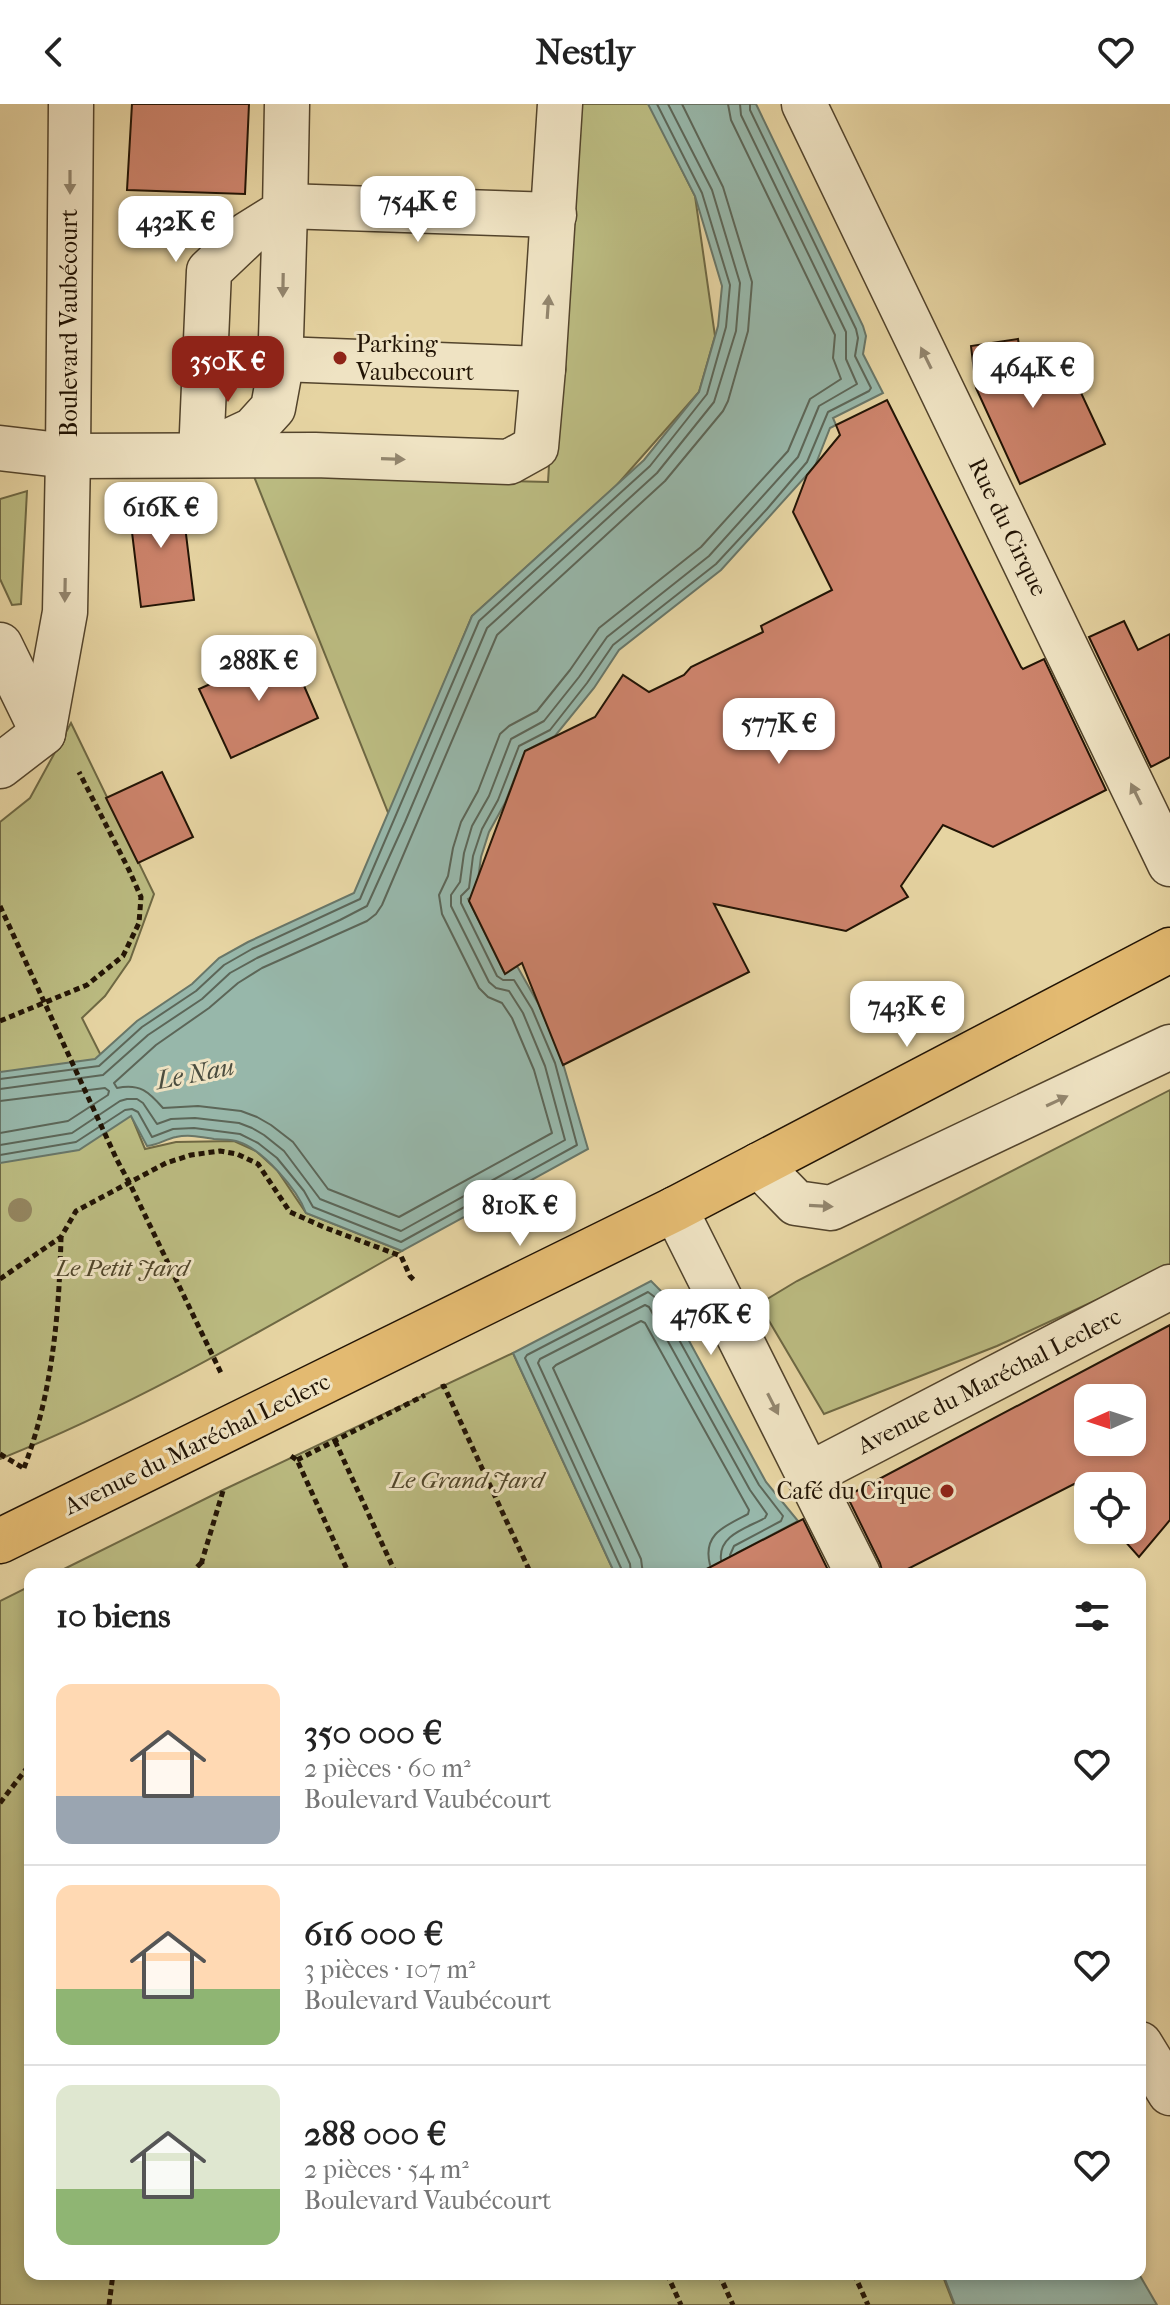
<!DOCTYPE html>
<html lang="fr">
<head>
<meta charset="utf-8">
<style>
	:root { --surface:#fff; --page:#f6f6f6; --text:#222; --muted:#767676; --line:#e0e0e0; --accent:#8f2418 }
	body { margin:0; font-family:"IM FELL French Canon",serif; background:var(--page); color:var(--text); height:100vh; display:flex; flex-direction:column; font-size:30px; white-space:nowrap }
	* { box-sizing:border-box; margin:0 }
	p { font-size:26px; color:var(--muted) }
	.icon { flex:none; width:44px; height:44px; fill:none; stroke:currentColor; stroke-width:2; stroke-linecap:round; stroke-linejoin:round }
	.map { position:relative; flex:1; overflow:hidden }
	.sheet { position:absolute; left:24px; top:1464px; width:1122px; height:712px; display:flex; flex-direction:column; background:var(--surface); border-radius:16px; box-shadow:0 4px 12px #0003 }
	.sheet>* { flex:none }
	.needle { width:52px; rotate:267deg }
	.tools { position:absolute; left:1074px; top:1280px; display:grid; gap:16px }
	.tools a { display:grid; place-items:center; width:72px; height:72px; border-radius:16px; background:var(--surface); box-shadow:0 4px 12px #0003; font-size:40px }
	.price { position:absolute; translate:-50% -68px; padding:0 18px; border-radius:16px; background:#fff; color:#222; font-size:26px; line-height:52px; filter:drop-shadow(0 2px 4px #0008) }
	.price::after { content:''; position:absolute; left:50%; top:48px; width:24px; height:18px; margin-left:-12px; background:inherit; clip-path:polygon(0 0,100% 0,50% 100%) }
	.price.selected { background:var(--accent); color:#fff }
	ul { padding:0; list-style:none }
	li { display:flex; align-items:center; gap:24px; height:200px; padding:0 32px }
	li+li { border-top:2px solid var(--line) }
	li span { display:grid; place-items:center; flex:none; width:224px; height:160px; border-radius:16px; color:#555 }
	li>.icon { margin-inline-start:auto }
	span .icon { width:96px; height:96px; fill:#fffc; stroke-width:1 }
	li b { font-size:34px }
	h2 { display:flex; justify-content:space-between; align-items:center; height:96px; padding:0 32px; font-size:34px }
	header { display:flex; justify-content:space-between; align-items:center; height:104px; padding:0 32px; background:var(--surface); font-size:36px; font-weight:700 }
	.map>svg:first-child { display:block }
	.green { fill:#bbbb81; stroke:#6e6843; stroke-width:2 }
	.water { fill:#97b7aa; stroke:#687668; stroke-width:2 }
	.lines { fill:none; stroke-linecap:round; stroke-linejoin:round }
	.shore { stroke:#5c6658; stroke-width:2 }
	.building { fill:#cc836b; stroke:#221405; stroke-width:2; fill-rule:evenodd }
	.minor-casing { stroke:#53442c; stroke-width:47 }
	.major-casing { stroke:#221405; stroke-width:47 }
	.path { stroke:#221405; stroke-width:5; stroke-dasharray:6 4; stroke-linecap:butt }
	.minor { stroke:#efe3c3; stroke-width:44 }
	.major { stroke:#e3ba71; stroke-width:44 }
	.tree { fill:#948660 }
	.oneway { fill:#93866e }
	.poi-dot { fill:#8f2418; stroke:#efe3c3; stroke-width:3 }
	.labels { text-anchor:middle; stroke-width:6; stroke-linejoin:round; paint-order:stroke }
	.street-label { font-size:24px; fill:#221405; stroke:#efe3c3 }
	.poi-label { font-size:24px; fill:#221405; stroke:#efe3c3; text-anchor:start }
	.park-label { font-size:24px; font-style:italic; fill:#50462a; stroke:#efe3c3 }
	.water-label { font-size:26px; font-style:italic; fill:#4b4d3f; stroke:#efe3c3 }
</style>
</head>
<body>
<header><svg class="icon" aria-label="back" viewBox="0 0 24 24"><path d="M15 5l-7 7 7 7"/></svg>Nestly<svg class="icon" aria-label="heart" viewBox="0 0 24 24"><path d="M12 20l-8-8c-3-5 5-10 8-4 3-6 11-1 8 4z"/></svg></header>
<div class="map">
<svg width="1170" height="2201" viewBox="0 0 1170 2201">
	<rect width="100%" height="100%" fill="#e6d4a2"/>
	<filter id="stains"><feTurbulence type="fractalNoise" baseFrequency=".0025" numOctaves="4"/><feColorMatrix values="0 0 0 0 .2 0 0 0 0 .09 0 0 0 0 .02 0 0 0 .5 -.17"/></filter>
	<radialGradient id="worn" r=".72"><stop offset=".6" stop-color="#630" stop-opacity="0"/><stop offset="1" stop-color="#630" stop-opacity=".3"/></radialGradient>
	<g class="green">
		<polygon points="571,0 649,0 695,92 715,232 699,288 616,382 472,512 389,711 253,370 548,378"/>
		<polygon points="27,387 21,500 12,501 0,475 0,395"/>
		<path d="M 71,619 L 154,790 L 130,856 L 105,892 L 82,914 L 131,1011 L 145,1045 L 176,1038 L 234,1037 L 256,1047 L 277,1066 L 306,1109 L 402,1147 C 271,1221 140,1299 0,1355 L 0,718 L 30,694 Z"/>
		<polygon points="1170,986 1170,1162 997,1242 824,1310 759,1200 797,1177"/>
		<polygon points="513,1249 615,1470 54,1470 223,1386"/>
		<polygon points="30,1482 30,2170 942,2170 954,2201 0,2201 0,1497"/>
	</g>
	<g class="water">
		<path d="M 648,0 L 756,0 L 863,222 L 866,232 L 863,250 L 883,289 L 833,314 L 836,321 L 830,324 L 815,362 L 721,466 L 619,546 L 594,584 L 555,632 L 525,647 L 505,699 L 489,728 L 481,753 L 476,791 L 468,795 L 504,868 L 517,862 L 539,901 L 562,956 L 588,1045 L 402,1147 L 306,1109 C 297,1085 263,1046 239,1038 C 231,1035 222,1036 214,1035 C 201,1033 189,1030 176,1033 C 166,1035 158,1041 147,1042 L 131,1012 L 79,1046 L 0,1059 L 0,968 L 95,955 L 137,917 L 192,880 L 219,854 L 248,838 L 354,789 L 472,512 L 644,356 L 699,288 L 718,222 L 722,182 L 695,92 Z"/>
		<polygon points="651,1177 663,1189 766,1378 798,1417 737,1449 748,1470 615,1470 513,1249"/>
		<polygon points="943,2170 1139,2170 1157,2201 955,2201"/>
	</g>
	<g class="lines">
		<g class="shore">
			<path d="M 682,0 L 723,83 L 752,178 L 748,227 L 728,297 L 723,307 L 665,377 L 497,531 L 382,801 L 376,810 L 367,817 L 262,864 L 238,879 L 209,904 L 156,941 L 114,979 L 117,984 C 140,979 149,988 163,1004 L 198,1002 L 241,1007 L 257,1013 L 271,1021 L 293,1038 L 328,1085 L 399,1113 L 552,1029 L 534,966 L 512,914 L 502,899 L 488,893 L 479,884 L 442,810 L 439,791 L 448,772 L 453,744 L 461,718 L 478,687 L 500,630 L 509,622 L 537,607 L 570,566 L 599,524 L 701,443 L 788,347 L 810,295 L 841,275 L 833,254 L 835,231 L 731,16 L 728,0"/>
			<polyline points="0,975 99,962 142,923 196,887 224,861 252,845 360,795 479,517 650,362 707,290 726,223 730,181 702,89 657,0"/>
			<polyline points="0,985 103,971 148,931 202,895 230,869 257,854 340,816 367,802 405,718 487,524 657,369 714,298 736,227 740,179 712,86 668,0"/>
			<polyline points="0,997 105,984 109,987 108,991 68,1017 0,1029"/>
			<polyline points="0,1041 72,1029 120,997 127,995 137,995 143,999 157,1020 171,1015 195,1014 239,1019 252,1024 264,1031 284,1047 320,1095 401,1127 565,1036 545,962 523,909 509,887 496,884 489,878 451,802 451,791 460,778 464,749 472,722 489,692 511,635 544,617 579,573 607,533 709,452 798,353 819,302 857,280 846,255 846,228 741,11 740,0"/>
			<polyline points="0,1051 76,1038 125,1006 132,1005 138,1008 152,1033 173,1025 194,1024 240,1030 258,1039 277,1054 304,1087 313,1103 401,1138 577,1041 555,959 532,905 514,876 503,876 497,872 461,799 461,792 469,784 473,752 482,725 498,696 519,642 550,626 587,579 613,541 716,460 767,405 807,358 828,308 869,287 871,284 855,252 858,234 856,225 750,6 750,0"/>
			<polyline points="621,1470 621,1464 525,1254 527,1251 648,1188 656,1194 759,1381 783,1412 781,1417 734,1442 730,1451"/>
			<path d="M 631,1470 L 630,1460 L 538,1259 L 540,1255 L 645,1201 L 649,1203 L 750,1386 L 767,1410 L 765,1414 C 747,1424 718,1431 721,1456"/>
			<path d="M 643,1470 L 641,1455 L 553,1264 L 556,1261 L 641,1217 L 645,1219 L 749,1406 L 748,1410 C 725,1422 702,1430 710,1461"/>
		</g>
	</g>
	<g class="building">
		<polygon points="132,0 249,0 245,90 127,86"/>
		<polygon points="1018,235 1023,269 1068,261 1105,340 1020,380 976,284 971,242"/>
		<polygon points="887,296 1021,563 1023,565 1044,555 1106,686 993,743 943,721 901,782 908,793 846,827 714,800 749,868 563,961 522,859 505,870 469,797 525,647 595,613 623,571 649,588 684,571 691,563 763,528 761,522 832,486 793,408 807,371 840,331 836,321"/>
		<polygon points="181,389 194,496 141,503 128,395"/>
		<polygon points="1124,517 1138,546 1170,530 1170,653 1151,663 1089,533"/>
		<polygon points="288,545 318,614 231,654 199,585"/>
		<polygon points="162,668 193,733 138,759 106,694"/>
		<path d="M 1170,1221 L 1170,1416 L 1139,1453 L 1115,1426 L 1132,1426 L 1132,1382 L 1088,1382 L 1088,1395 L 1074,1380 L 898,1470 L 883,1470 L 880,1459 L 847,1392 ZM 1088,1294 L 1132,1294 L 1132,1338 L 1088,1338 Z"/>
		<polygon points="803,1415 830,1470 697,1470"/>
	</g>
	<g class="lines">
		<g class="minor-casing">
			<g id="minor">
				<polyline points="804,0 1170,760"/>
				<polyline points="285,102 554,111"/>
				<polyline points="281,255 543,265"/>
				<polyline points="0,344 68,352 315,351 509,358 536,343 543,265 560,0"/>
				<polyline points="206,348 253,326 273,304 280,266 285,107"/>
				<polyline points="201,351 209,167 248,130 285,107 287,0"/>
				<polyline points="0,541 43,629"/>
				<polyline points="0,662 43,629 65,508 68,352 71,0"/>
				<polyline points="759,1061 796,1099 831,1104 1170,943"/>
				<polyline points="675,1105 858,1470"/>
				<polyline points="808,1371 1170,1183"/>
				<polyline points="1140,1940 1170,1989"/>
			</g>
		</g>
		<g class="major-casing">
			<polyline id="major" points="0,1437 675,1105 1170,846"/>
		</g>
		<g class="path">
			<polyline points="0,802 117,1056 129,1078 222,1271"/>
			<polyline points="0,917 87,881 123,852 139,819 141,793 129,766 79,668"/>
			<polyline points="0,1175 61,1133 76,1107 166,1059 191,1051 220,1047 237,1050 258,1060 290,1108 326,1124 401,1152 410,1172 414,1176"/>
			<polyline points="441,1283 444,1282 531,1470"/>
			<polyline points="335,1337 396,1470"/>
			<polyline points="0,1350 25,1365"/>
			<polyline points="291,1352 297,1356 349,1470"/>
			<polyline points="297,1356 425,1291"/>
			<path d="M 24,1364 C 52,1290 59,1213 61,1134"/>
			<polyline points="190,1470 202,1458"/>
			<polyline points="201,1470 202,1457 223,1387"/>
			<polyline points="0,1699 30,1660"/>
			<polyline points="667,2170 681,2201"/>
			<polyline points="719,2170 733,2201"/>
			<polyline points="854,2170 868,2201"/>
			<polyline points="109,2201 113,2170"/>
		</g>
		<use href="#minor" class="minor"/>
		<use href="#major" class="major"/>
	</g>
	<circle class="tree" cx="20" cy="1106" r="12"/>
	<defs><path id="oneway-solid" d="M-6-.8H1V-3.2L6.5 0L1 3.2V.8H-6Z" transform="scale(2)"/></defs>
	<g class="oneway">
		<use href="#oneway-solid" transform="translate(70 78) rotate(90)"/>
		<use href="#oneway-solid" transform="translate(283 181) rotate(91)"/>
		<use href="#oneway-solid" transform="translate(548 203) rotate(-86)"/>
		<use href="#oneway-solid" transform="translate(926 254) rotate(-116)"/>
		<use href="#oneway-solid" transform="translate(393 355) rotate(2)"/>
		<use href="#oneway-solid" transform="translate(65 486) rotate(91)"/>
		<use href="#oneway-solid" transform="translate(1136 690) rotate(-116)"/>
		<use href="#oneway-solid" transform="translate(1057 997) rotate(-25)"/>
		<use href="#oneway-solid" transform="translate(821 1102) rotate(3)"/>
		<use href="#oneway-solid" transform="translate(773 1300) rotate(63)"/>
	</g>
	<g class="poi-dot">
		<circle cx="340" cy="254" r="8"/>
		<circle cx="947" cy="1387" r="8"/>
	</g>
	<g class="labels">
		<g class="street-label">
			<text transform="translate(69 219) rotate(-90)" y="8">Boulevard Vaubécourt</text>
			<text transform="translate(1008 423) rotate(64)" y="8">Rue du Cirque</text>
			<text transform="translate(989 1277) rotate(-27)" y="8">Avenue du Maréchal Leclerc</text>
			<text transform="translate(197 1340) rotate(-26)" y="8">Avenue du Maréchal Leclerc</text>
		</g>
		<g class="poi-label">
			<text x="356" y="248">Parking<tspan x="356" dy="28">Vaubecourt</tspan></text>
			<text x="931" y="1395" text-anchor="end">Café du Cirque</text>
		</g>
		<g class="park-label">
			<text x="122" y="1172">Le Petit Jard</text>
			<text x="467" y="1384">Le Grand Jard</text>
		</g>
		<g class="water-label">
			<text transform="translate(195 969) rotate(-11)" y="9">Le Nau</text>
		</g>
	</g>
	<rect width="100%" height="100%" filter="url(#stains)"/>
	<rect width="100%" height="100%" fill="url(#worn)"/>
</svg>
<div class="tools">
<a><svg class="needle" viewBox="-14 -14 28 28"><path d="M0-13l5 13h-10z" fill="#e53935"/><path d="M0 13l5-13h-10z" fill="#767676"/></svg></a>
<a><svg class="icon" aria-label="locate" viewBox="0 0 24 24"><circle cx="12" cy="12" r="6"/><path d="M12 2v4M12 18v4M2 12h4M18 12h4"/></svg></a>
</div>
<b class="price" style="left:418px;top:140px">754K €</b>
<b class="price" style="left:176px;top:160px">432K €</b>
<b class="price selected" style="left:228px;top:300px">350K €</b>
<b class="price" style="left:1033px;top:306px">464K €</b>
<b class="price" style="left:161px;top:446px">616K €</b>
<b class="price" style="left:259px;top:599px">288K €</b>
<b class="price" style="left:779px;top:662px">577K €</b>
<b class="price" style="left:907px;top:945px">743K €</b>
<b class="price" style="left:520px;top:1144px">810K €</b>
<b class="price" style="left:711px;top:1253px">476K €</b>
<section class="sheet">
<h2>10 biens<svg class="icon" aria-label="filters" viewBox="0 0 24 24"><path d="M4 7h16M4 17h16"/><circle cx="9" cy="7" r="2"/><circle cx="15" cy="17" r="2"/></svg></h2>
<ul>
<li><span style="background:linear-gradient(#ffd9b3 70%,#9aa5b1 0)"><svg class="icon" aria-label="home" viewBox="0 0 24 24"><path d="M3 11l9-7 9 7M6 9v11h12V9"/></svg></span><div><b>350 000 €</b><p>2 pièces · 60 m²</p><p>Boulevard Vaubécourt</p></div><svg class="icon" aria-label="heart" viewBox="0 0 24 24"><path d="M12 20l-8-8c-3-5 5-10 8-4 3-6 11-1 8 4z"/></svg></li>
<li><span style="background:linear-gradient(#ffd9b3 65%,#8fb573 0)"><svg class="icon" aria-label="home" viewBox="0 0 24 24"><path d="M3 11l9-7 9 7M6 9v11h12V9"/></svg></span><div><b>616 000 €</b><p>3 pièces · 107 m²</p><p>Boulevard Vaubécourt</p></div><svg class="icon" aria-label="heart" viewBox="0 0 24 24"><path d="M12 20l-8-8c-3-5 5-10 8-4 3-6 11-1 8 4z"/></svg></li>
<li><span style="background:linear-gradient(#dfe7d0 65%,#8fb573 0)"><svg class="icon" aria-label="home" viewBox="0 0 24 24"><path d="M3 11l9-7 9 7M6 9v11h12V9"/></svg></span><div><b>288 000 €</b><p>2 pièces · 54 m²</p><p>Boulevard Vaubécourt</p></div><svg class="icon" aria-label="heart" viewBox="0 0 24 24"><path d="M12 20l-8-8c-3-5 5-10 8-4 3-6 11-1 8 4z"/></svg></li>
</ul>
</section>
</div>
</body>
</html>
